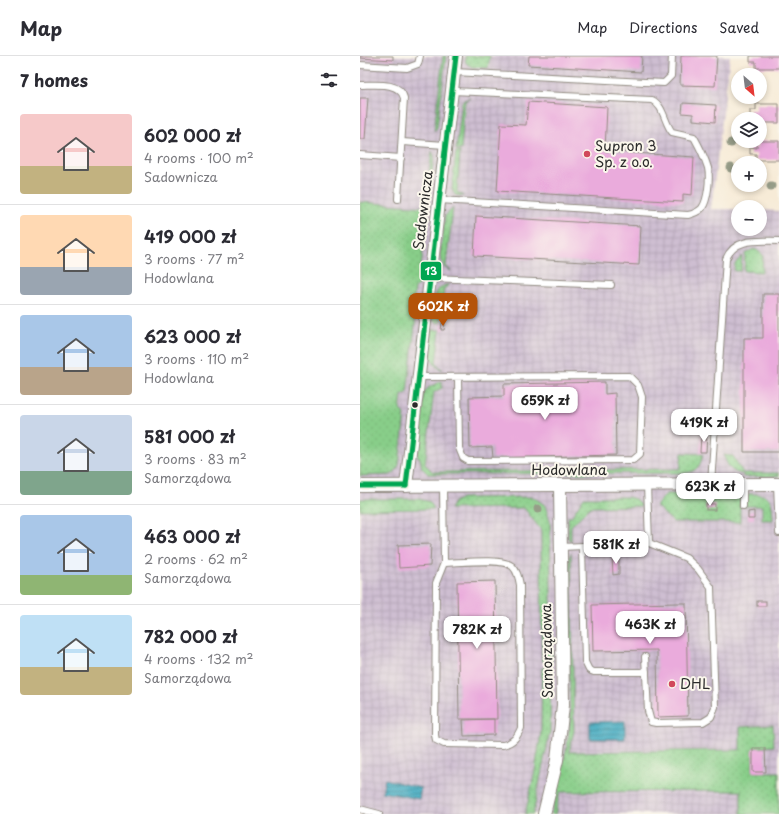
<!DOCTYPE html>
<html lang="en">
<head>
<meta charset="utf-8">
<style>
	:root { --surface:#fff; --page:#f7f7f7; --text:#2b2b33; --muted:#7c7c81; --line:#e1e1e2; --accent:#b45309 }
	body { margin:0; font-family:"Playpen Sans",sans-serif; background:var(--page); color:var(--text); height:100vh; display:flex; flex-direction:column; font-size:15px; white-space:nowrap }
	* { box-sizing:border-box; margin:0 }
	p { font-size:13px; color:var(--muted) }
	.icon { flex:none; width:22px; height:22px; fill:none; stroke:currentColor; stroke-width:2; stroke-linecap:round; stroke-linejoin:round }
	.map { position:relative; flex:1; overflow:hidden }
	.side { display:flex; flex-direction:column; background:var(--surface); width:360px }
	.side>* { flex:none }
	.needle { width:26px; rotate:152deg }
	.fabs { position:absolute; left:371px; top:12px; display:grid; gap:8px }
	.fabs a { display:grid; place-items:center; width:36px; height:36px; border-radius:50%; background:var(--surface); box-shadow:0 2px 6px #0003; font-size:20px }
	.price { position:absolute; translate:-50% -34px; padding:0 9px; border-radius:8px; background:#fff; color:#222; font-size:13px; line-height:26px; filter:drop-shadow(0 1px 2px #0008) }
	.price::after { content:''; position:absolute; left:50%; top:24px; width:12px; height:9px; margin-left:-6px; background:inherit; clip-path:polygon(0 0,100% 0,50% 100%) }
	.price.active { background:var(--accent); color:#fff }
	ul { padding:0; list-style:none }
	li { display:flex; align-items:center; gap:12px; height:100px; padding:0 20px }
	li+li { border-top:1px solid var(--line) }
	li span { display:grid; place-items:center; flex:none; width:112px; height:80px; border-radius:4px; color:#555 }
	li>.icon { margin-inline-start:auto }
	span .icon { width:48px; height:48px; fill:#fffc; stroke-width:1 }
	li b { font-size:17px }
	h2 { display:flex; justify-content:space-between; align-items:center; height:48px; padding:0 20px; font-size:17px }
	header { display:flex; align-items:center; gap:24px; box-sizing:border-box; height:56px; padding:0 20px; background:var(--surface); border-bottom:1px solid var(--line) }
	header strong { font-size:19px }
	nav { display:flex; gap:22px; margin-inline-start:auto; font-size:14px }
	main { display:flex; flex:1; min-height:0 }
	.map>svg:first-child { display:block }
	.industrial { fill:url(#industrial-grid) }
	.grass { fill:url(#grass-dots); stroke:#5a7c5a }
	.water { fill:url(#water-rules); stroke:#366a76 }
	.building { fill:#eaabdc }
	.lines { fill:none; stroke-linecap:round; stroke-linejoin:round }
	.service-casing { stroke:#918b81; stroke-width:8 }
	.minor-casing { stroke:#918b81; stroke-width:14 }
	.service { stroke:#fff; stroke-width:6 }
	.minor { stroke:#fff; stroke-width:12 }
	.bus-1-casing { stroke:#fbf7ec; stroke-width:8 }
	.bus-1 { stroke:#00a651; stroke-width:5 }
	.tree { fill:#969c88 }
	.poi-dot { fill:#d1495b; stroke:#fbf7ec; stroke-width:1.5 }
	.bus-dot { fill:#2b2b2b; stroke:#fbf7ec; stroke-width:1.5 }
	.labels { text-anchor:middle; stroke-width:4; stroke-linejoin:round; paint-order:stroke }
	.poi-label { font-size:14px; fill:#2b2b2b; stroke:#fbf7ec; text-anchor:start }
	.street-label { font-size:14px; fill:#2b2b2b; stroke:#fbf7ec }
	.line-badge { stroke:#fbf7ec; stroke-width:1.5 }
	.badge-label { font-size:11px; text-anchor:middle; font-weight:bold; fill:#fff }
</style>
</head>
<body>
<header>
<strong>Map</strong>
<nav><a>Map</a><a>Directions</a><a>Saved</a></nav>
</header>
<main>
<section class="side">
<h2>7 homes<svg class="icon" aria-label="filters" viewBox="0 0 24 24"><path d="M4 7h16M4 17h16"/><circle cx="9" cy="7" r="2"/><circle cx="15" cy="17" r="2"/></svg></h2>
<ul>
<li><span style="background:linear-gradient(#f6c9c9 65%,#c2b280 0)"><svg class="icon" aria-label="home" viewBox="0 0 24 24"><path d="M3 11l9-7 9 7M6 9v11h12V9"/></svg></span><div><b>602 000 zł</b><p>4 rooms · 100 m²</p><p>Sadownicza</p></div></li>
<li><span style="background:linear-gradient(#ffd9b3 65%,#9aa5b1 0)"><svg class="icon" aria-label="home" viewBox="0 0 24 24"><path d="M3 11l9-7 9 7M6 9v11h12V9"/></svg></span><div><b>419 000 zł</b><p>3 rooms · 77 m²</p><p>Hodowlana</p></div></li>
<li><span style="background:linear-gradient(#a9c7e8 65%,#b9a48a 0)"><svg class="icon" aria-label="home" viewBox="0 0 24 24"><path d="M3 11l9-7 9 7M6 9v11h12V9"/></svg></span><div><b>623 000 zł</b><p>3 rooms · 110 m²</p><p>Hodowlana</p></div></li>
<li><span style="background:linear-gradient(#c9d6e8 70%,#7fa58c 0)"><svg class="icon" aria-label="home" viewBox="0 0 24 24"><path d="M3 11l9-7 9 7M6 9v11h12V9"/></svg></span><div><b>581 000 zł</b><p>3 rooms · 83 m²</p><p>Samorządowa</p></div></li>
<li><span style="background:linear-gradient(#a9c7e8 75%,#8fb573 0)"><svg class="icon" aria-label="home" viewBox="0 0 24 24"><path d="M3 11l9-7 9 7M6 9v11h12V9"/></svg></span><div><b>463 000 zł</b><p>2 rooms · 62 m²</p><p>Samorządowa</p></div></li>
<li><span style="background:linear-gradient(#bfe0f5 65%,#c2b280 0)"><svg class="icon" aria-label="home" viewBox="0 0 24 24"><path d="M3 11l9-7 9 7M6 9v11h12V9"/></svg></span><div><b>782 000 zł</b><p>4 rooms · 132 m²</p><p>Samorządowa</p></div></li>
</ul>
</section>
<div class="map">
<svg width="419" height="758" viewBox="0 0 419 758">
	<defs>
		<pattern id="industrial-grid" width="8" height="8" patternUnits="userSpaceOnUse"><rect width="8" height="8" fill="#cebed1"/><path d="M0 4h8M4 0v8" fill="none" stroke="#b1a3b4"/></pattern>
		<pattern id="grass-dots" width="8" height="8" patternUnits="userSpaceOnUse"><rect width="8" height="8" fill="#88ce89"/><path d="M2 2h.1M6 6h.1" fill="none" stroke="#76b176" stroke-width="1.8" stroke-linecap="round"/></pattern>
		<pattern id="water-rules" width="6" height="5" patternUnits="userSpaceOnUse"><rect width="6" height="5" fill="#40a9c0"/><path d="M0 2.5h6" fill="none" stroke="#368a9c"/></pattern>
	</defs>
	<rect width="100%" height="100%" fill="#fbf7ec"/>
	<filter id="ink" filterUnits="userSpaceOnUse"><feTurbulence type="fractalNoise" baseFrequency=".025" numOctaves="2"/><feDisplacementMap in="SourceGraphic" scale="8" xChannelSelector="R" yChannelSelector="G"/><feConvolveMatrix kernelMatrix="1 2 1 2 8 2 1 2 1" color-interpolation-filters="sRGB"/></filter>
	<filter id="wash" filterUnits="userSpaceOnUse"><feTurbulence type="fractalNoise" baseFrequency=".012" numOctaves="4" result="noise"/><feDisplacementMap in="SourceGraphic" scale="16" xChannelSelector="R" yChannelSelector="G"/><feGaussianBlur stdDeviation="0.9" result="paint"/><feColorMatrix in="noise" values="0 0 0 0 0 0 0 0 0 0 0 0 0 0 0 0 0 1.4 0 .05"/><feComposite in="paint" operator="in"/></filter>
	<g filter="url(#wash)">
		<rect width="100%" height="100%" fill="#f7ebd7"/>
		<polygon class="industrial" points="0,0 370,0 351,153 378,153 378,173 400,173 400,154 419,155 419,758 0,758"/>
		<g class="grass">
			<polygon points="83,0 86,0 77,72 74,75"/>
			<polygon points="105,0 130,0 128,12 112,11 106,7"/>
			<polygon points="110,42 105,45 101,94 96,94 102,47 104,44"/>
			<polygon points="72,95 74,100 59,228 55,232 53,249 57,252 47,337 42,339 40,354 45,358 39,409 34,417 30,419 0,420 0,146 65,151"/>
			<polygon points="96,96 100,96 97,136 103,139 103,140 95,139 92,133"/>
			<polygon points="93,152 86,210 91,215 84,211 80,199 85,160"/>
			<polygon points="393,193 397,194 403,199 402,216 384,215 385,198"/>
			<polygon points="382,200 381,215 374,215 375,208"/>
			<path d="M 90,228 L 84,233 L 80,267 L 73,265 C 74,249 71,231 90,228 Z"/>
			<path d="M 71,274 L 80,274 L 76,307 L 83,314 C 66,307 70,289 71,274 Z"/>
			<path d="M 82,325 L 82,332 L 74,336 L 65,408 L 73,416 L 320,413 L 322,397 L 343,398 C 341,409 337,416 325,417 L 68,418 L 62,412 L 60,402 L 57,401 L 64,336 L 71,330 Z"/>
			<path d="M 364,399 L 373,400 L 383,417 L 419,417 L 419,420 L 383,421 L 383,418 C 371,417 367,410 364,399 Z"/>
			<polygon points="306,438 380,438 380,466 313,466 296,450"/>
			<path d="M 385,438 C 410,438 412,439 413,464 L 402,464 L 402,450 L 385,450 Z"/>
			<polygon points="173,441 185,449 190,465 192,606 182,605 181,474 164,452 90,453 94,446 102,442"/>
			<polygon points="224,441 268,441 275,443 282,450 230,451 211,470 211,486 208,482 208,461 211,461"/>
			<polygon points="0,443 59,443 70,446 74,453 0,454"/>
			<polygon points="211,497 214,675 209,696 380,694 380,671 413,669 414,690 393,692 393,716 419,716 419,758 381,758 381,735 200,736 195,758 191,758 207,690 210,666 209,501"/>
			<polygon points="191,611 190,675 173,758 165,758 174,720 181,677 182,612"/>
		</g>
		<g class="water">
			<polygon points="265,665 265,683 230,683 230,666"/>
			<polygon points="25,723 61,732 59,743 22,736"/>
		</g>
		<g id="blocks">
			<g class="building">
				<polygon points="0,0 33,0 33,4 0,2"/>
				<polygon points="169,0 282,0 281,16 168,9"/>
				<polygon points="321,0 357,0 355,30 320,29"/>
				<polygon points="390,0 419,0 419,12 396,12 396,6 390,6"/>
				<polygon points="0,42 8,42 5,83 0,83"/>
				<polygon points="168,46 247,51 245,95 334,101 332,139 323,138 323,146 137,135 141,68 166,69"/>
				<polygon points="323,47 356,49 355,66 333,64 333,58 322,57"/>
				<polygon points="396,48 419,48 419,67 400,67 400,63 390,61 390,54 396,54"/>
				<polygon points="397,85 419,85 419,104 396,104 396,98 390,98 390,91 397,92"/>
				<polygon points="116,160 281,170 279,209 114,200"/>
				<polygon points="403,238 419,238 419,396 384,396 384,282 403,282"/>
				<polygon points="82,267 85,268 84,274 81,274"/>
				<polygon points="245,326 245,338 255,337 256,399 133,402 132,391 110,392 109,341 144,340 144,328"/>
				<polygon points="341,378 347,378 346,396 340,396"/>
				<rect x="346" y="448" width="9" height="6"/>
				<polygon points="394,455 394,463 388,463 388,456"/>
				<polygon points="71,488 70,510 39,512 38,489"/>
				<polygon points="252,500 259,500 259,518 253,519"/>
				<polygon points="135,525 137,663 99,663 97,526"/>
				<rect x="397" y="545" width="9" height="5"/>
				<polygon points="317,547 326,547 328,660 298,661 297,594 233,595 232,549"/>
				<polygon points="134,663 134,679 104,680 103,664"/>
				<polygon points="393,692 405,692 406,716 393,716"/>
			</g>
		</g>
	</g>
	<g filter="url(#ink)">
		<use href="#blocks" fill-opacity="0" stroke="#918b81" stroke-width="1"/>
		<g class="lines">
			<g class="service-casing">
				<g id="service">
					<polyline points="0,9 47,12 58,8 60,0"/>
					<polyline points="94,16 304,27 311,20 312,0"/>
					<path d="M 0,29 C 14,29 40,25 44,42 L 38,143"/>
					<polyline points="42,86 85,89"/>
					<polyline points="0,99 41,102"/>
					<path d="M 79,144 L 328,159 C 333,158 338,156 342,152 C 348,144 350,122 348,112 C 345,102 339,90 334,81 L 312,76 C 304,66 304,50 292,44 L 92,35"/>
					<polyline points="70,222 251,229"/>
					<polyline points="59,321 269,320 278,329 282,341 280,398 273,404 108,405 103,402 99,392 98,321"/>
					<path d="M 351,428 L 366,203 C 375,181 399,185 419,185"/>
					<polyline points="383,428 383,450"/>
					<polyline points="417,428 419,477"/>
					<path d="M 83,429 L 84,507 L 76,527 L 75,679 L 76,684 L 84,688 L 143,689 C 154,686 157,681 161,672 L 160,529 C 159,523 157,515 153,511 C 144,501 98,507 84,507"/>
					<polyline points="201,491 289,487 287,428"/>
					<polyline points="222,491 225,606 229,614 234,616 286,616"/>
					<polyline points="285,601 288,655 291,666 296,667 343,666 351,661 355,651 351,531 338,513 326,502 289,487"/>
					<polyline points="0,753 19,758"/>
				</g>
			</g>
			<g class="minor-casing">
				<g id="minor">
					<polyline points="0,430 419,428"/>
					<polyline points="46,430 96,0"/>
					<polyline points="184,758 197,704 203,649 200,429"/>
				</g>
			</g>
			<use href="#service" class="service"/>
			<use href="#minor" class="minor"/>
			<g class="bus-1-casing">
				<g id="bus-1">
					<polyline points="0,430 46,430"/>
					<polyline points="46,430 96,0"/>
				</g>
			</g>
			<use href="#bus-1" class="bus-1"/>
		</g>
		<g class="tree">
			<circle cx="371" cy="87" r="4.5"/>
			<circle cx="371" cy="112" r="4.5"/>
			<circle cx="411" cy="130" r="4.5"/>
			<circle cx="178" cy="453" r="4.5"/>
		</g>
	</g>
	<g class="poi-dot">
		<circle cx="227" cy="98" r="4"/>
		<circle cx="312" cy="628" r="4"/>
	</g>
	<circle class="bus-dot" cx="55" cy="349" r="3.5"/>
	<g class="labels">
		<g class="poi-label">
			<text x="235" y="95">Supron 3<tspan x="235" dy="16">Sp. z o.o.</tspan></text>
			<text x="320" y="633">DHL</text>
		</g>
		<g class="street-label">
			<text transform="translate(63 154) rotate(-83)" y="5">Sadownicza</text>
			<text x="209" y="419">Hodowlana</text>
			<text transform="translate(187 595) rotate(-91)" y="5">Samorządowa</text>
		</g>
	</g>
	<rect class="line-badge" x="60" y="205" width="22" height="20" rx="4" fill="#00a651"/>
	<g class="badge-label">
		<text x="71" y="219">13</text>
	</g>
</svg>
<div class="fabs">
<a><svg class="needle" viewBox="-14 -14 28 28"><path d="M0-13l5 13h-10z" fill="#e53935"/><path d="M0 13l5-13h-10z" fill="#7c7c81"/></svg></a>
<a><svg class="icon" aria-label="layers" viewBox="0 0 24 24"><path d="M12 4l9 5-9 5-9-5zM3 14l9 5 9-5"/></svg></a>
<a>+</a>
<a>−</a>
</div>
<b class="price active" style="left:83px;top:271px">602K zł</b>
<b class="price" style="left:185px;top:365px">659K zł</b>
<b class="price" style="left:344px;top:387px">419K zł</b>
<b class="price" style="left:350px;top:451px">623K zł</b>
<b class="price" style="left:256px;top:509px">581K zł</b>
<b class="price" style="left:290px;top:589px">463K zł</b>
<b class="price" style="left:117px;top:594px">782K zł</b>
</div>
</main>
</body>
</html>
